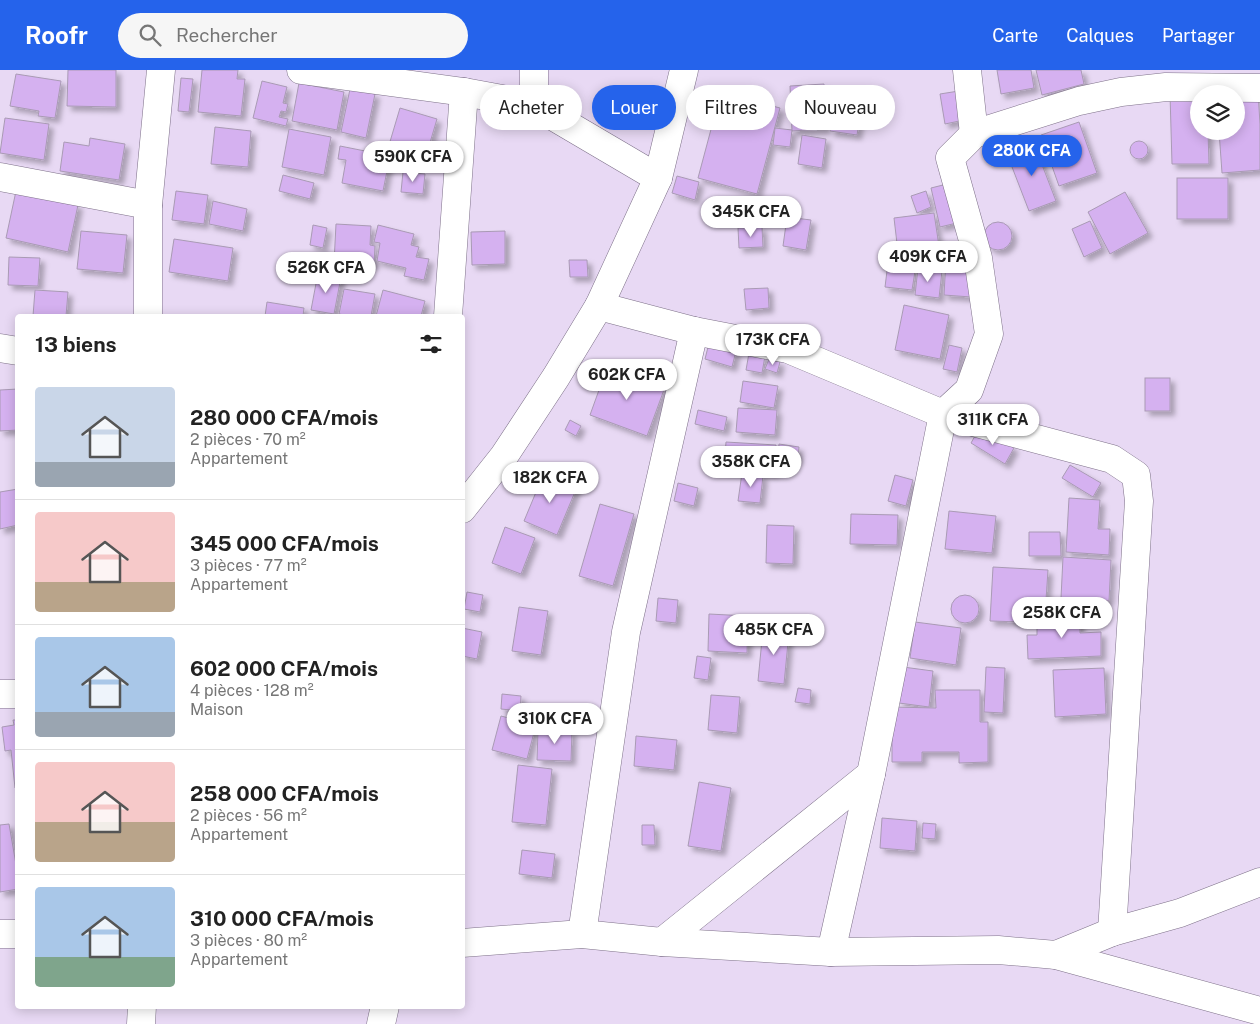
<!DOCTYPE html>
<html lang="fr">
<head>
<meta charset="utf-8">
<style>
	:root { --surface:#fff; --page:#f6f6f6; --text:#222; --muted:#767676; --line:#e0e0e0; --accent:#2563eb }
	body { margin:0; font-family:"Public Sans",sans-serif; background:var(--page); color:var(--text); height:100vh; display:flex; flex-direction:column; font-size:19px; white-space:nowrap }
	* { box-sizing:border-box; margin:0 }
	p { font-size:16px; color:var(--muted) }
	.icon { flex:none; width:28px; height:28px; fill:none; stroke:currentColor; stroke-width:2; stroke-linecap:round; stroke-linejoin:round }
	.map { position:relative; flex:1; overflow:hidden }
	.details { position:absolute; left:15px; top:244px; width:450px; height:695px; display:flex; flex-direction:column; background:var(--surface); border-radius:5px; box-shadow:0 2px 12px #0003 }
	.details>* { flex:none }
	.top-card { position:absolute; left:480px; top:15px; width:475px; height:45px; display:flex; gap:10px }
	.buttons { position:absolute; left:1190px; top:15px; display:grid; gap:10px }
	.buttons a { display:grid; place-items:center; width:55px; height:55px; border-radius:50%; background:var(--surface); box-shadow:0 2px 12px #0003; font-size:25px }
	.price { position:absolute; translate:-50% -42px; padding:0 11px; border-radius:18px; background:#fff; color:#222; font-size:16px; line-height:32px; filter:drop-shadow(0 1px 2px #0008) }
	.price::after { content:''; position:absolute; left:50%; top:30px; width:15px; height:11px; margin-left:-8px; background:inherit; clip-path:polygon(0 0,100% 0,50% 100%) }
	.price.selected { background:var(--accent); color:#fff }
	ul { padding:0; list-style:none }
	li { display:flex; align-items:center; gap:15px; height:125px; padding:0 20px }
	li+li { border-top:1px solid var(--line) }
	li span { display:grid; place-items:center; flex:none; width:140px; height:100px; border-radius:5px; color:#555 }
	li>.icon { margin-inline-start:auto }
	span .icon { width:60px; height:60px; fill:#fffc; stroke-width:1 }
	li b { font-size:21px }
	h2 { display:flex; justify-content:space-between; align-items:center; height:60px; padding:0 20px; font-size:21px }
	.pill { padding:0 18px; border-radius:22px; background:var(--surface); box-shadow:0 2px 12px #0003; font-size:18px; line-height:45px }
	.pill.selected { background:var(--accent); color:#fff }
	header { display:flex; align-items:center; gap:30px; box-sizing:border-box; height:70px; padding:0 25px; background:var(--accent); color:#fff }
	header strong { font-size:24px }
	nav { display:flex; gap:28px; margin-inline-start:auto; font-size:18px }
	.search { width:350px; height:45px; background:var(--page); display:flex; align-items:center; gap:12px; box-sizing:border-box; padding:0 18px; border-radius:28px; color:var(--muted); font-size:19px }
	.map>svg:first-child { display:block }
	.building { fill:#d5b1f0; stroke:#a99ab4; filter:url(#shadow) }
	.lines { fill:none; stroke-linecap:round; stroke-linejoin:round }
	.minor-casing { stroke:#7e7189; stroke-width:29 }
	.minor { stroke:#fff; stroke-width:28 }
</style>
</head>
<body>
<header>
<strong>Roofr</strong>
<div class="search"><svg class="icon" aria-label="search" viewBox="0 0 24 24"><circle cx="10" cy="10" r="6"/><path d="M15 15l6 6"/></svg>Rechercher</div>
<nav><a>Carte</a><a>Calques</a><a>Partager</a></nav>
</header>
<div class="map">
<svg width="1260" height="954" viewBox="0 0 1260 954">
	<defs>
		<filter id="shadow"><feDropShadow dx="4.5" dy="4.5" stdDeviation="2.5" flood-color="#0004"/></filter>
	</defs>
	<rect width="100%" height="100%" fill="#e8d9f4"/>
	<g class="building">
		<polygon points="68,0 116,0 116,37 67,36"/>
		<polygon points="202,0 238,0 237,9 245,9 241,46 198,42"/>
		<polygon points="997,0 1031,0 1034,18 1001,24"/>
		<polygon points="1036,0 1081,0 1084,14 1042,25"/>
		<polygon points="16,4 61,11 55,48 38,46 39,41 10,36"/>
		<polygon points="181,8 193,9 189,42 178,41"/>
		<polygon points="262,11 287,17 283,33 288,34 286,42 281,41 279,47 288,49 286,56 253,48"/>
		<polygon points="299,13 344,22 337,60 292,51"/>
		<polygon points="824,14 826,59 792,61 790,16"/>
		<polygon points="350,19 375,24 366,68 341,62"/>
		<polygon points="836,19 864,23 857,65 830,61"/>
		<polygon points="965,20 969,49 945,54 940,24"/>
		<polygon points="721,22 780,38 757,124 698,108"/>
		<polygon points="1258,22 1260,54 1260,100 1222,103 1219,61 1236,61 1236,24"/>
		<polygon points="1170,24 1199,24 1199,61 1208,61 1209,94 1172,94"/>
		<polygon points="400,38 437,49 426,86 389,75"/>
		<polygon points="5,48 49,54 44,90 0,83"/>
		<polygon points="1079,52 1097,103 1059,116 1041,65"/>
		<polygon points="215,57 251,61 248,97 211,94"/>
		<polygon points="775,58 792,60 790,77 773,75"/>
		<polygon points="289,59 331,67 324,105 282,97"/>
		<polygon points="802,65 826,69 822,98 798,94"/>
		<polygon points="90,68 125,74 119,110 60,101 64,72 89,76"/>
		<circle cx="1139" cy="80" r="9"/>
		<polygon points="1034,74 1056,131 1029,141 1007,84"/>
		<polygon points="340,76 390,86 383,121 342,113 346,90 338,89"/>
		<polygon points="403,102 425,104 423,124 401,122"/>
		<polygon points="283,105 314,113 310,129 279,121"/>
		<polygon points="677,106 699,112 695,130 672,123"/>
		<rect x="1177" y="108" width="51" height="41"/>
		<polygon points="951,113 961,152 940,157 931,118"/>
		<polygon points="16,121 78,135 68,182 6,168"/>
		<polygon points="176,121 208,125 204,154 172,150"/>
		<polygon points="926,121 931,137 917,143 911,126"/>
		<polygon points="1125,122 1148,163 1110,184 1088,142"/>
		<polygon points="213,131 247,139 243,161 209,154"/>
		<polygon points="934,143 939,176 898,182 894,148"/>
		<polygon points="787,147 811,150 806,180 783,176"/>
		<polygon points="1090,151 1102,178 1084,187 1072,159"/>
		<circle cx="998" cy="166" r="14"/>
		<polygon points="336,154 371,156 370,175 375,176 374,195 334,193"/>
		<polygon points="313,155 327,158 323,178 310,175"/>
		<polygon points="378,155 414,164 411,175 419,177 416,187 429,189 424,210 404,206 406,198 377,191 380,173 374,172"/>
		<polygon points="762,157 763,177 739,178 738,158"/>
		<polygon points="81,161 127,165 123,203 77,199"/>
		<polygon points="505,161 505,194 472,195 471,162"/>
		<polygon points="174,169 233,178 228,211 169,202"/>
		<polygon points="889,185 917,189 912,220 885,217"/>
		<polygon points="9,187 40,188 38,216 8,215"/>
		<polygon points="946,189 973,190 971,227 944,225"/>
		<polygon points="569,190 587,190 588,207 570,207"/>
		<polygon points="918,198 942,201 939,228 915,225"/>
		<polygon points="318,203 341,207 334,244 311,240"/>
		<polygon points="768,218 769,238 746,240 744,219"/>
		<polygon points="344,219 375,224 371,246 350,246 339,244"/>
		<polygon points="35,220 68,222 66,246 33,246"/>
		<polygon points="383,220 425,231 421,246 376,246"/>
		<polygon points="267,232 304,238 303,246 265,246"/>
		<polygon points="904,235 949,245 940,289 895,280"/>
		<polygon points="709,273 736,281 732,297 705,289"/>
		<polygon points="949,275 962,278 957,302 943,299"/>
		<polygon points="749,283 765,286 762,303 746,300"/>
		<polygon points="769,289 780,292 777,303 765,299"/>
		<polygon points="660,292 673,294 671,307 657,304"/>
		<polygon points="608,295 665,317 647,366 590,345"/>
		<rect x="1145" y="308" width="25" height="33"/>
		<polygon points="743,311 778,316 774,338 740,332"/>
		<polygon points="18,319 18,360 0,361 0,320"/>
		<polygon points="738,338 777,340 775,365 736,362"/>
		<polygon points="698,340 727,347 724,361 695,354"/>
		<polygon points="570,350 581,356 576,366 565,360"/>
		<polygon points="980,357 1014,378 1005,394 971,373"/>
		<polygon points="726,372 776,375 774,403 724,399"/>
		<polygon points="779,374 799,377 798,390 778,388"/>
		<polygon points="1070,395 1101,413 1093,427 1062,408"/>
		<polygon points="544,403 577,417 557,465 524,451"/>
		<polygon points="742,403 763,406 760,433 738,431"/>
		<polygon points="895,405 913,410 906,436 888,431"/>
		<polygon points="678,413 698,418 694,436 674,431"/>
		<polygon points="18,419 18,455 0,459 0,422"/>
		<polygon points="1069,428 1100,430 1098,459 1110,459 1109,485 1066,482"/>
		<polygon points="600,434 634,444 613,516 579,506"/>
		<polygon points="949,441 996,446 992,483 945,479"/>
		<polygon points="851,444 898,445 897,475 850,474"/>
		<polygon points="767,455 794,456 793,494 766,493"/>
		<polygon points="505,457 535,468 521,504 492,493"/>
		<polygon points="1029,462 1060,462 1061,486 1029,486"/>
		<polygon points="1063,487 1111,490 1109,531 1061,528"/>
		<polygon points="993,497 1048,500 1046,530 1024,529 1023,552 990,551"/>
		<polygon points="467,522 483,525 480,542 464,539"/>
		<circle cx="965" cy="539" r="14"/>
		<polygon points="658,528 678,530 676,553 656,551"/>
		<polygon points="519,537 548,541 541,585 512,581"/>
		<polygon points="709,544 748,546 747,583 708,581"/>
		<polygon points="1080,544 1080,563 1101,562 1101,586 1028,589 1027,565 1037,565 1037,546"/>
		<polygon points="915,552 961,558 956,595 910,588"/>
		<polygon points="462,558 482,562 477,589 462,586"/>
		<polygon points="763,559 789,562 784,614 758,611"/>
		<polygon points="697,586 711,588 708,610 694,608"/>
		<polygon points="903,597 933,601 929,637 899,633"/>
		<polygon points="986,597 1005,598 1003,643 984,642"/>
		<polygon points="1104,598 1106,644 1055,647 1053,600"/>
		<polygon points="798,618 811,620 810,634 795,632"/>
		<polygon points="935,620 980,620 980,652 988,652 988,692 959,693 959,682 922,682 922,692 892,692 892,637 936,638"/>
		<polygon points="502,624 521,626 520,641 501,639"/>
		<polygon points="711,625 740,627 737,663 708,660"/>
		<polygon points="501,646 536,655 527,689 492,680"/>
		<polygon points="13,650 18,650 18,717 15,718 11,680 5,681 2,657 14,655"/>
		<polygon points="538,660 572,661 571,691 537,690"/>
		<polygon points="636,666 677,670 674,700 634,696"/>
		<polygon points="518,695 552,699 546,755 512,752"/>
		<polygon points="699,712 731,718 721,781 688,776"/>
		<polygon points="882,748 917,751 915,781 880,778"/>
		<polygon points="923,753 936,754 935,769 922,768"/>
		<polygon points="9,754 18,806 18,819 0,822 0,755"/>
		<polygon points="642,755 654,755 655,775 642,775"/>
		<polygon points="522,780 555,784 552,808 519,804"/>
	</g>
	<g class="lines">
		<g class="minor-casing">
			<g id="minor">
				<polyline points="301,0 464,22 534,35 658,108"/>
				<polyline points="967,0 974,64"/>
				<polyline points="534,35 534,0"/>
				<polyline points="0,107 148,135"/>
				<polyline points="599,236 694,261 788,279 943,344 1112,389 1136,405 1139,431 1112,862"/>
				<polyline points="148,246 148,135 161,0"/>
				<polyline points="448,246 464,22"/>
				<polyline points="0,278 18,281"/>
				<polyline points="462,439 504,386 556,307 599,236 658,108 684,0"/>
				<polyline points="0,624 18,624"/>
				<polyline points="0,864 18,864"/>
				<polyline points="582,864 626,562 694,261"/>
				<polyline points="662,872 871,704"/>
				<polyline points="462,873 582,864 662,872 831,882 998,880 1056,885 1260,941"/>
				<polyline points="831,882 871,704 943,344 969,320 989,264 978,188 950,88 974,64 1079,31 1121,22 1166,17 1260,18"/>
				<polyline points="1056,885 1112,862 1180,843 1260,812"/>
				<polyline points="141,954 142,936"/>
				<polyline points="381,954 385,936"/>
			</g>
		</g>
		<use href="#minor" class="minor"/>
	</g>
</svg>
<div class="buttons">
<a><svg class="icon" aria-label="layers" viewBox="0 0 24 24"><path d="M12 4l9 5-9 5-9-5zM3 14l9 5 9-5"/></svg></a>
</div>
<b class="price selected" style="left:1032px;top:107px">280K CFA</b>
<b class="price" style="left:413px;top:113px">590K CFA</b>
<b class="price" style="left:751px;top:168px">345K CFA</b>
<b class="price" style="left:928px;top:213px">409K CFA</b>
<b class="price" style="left:326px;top:224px">526K CFA</b>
<b class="price" style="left:773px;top:296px">173K CFA</b>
<b class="price" style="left:627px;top:331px">602K CFA</b>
<b class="price" style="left:993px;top:376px">311K CFA</b>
<b class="price" style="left:751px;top:418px">358K CFA</b>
<b class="price" style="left:550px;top:434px">182K CFA</b>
<b class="price" style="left:1062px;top:569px">258K CFA</b>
<b class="price" style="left:774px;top:586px">485K CFA</b>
<b class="price" style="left:555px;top:675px">310K CFA</b>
<div class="top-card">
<a class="pill">Acheter</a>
<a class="pill selected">Louer</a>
<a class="pill">Filtres</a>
<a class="pill">Nouveau</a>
</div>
<section class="details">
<h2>13 biens<svg class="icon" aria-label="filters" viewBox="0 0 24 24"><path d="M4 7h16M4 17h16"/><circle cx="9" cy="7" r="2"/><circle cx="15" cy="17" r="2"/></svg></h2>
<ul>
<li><span style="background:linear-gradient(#c9d6e8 75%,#9aa5b1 0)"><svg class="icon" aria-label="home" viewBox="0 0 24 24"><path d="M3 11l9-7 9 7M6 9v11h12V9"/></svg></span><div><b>280 000 CFA/mois</b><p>2 pièces · 70 m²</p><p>Appartement</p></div></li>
<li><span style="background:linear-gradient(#f6c9c9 70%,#b9a48a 0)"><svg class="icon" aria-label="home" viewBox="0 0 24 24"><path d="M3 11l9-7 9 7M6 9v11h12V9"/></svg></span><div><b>345 000 CFA/mois</b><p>3 pièces · 77 m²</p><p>Appartement</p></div></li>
<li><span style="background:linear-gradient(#a9c7e8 75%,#9aa5b1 0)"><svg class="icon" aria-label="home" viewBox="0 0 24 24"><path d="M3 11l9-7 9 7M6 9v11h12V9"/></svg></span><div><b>602 000 CFA/mois</b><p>4 pièces · 128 m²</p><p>Maison</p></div></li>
<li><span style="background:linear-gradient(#f6c9c9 60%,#b9a48a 0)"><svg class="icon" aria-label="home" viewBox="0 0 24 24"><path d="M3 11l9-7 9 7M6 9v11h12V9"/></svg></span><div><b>258 000 CFA/mois</b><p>2 pièces · 56 m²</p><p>Appartement</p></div></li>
<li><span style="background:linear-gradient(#a9c7e8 70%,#7fa58c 0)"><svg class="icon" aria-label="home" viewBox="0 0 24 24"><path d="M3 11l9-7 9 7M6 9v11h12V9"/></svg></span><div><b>310 000 CFA/mois</b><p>3 pièces · 80 m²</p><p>Appartement</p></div></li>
</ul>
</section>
</div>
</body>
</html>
